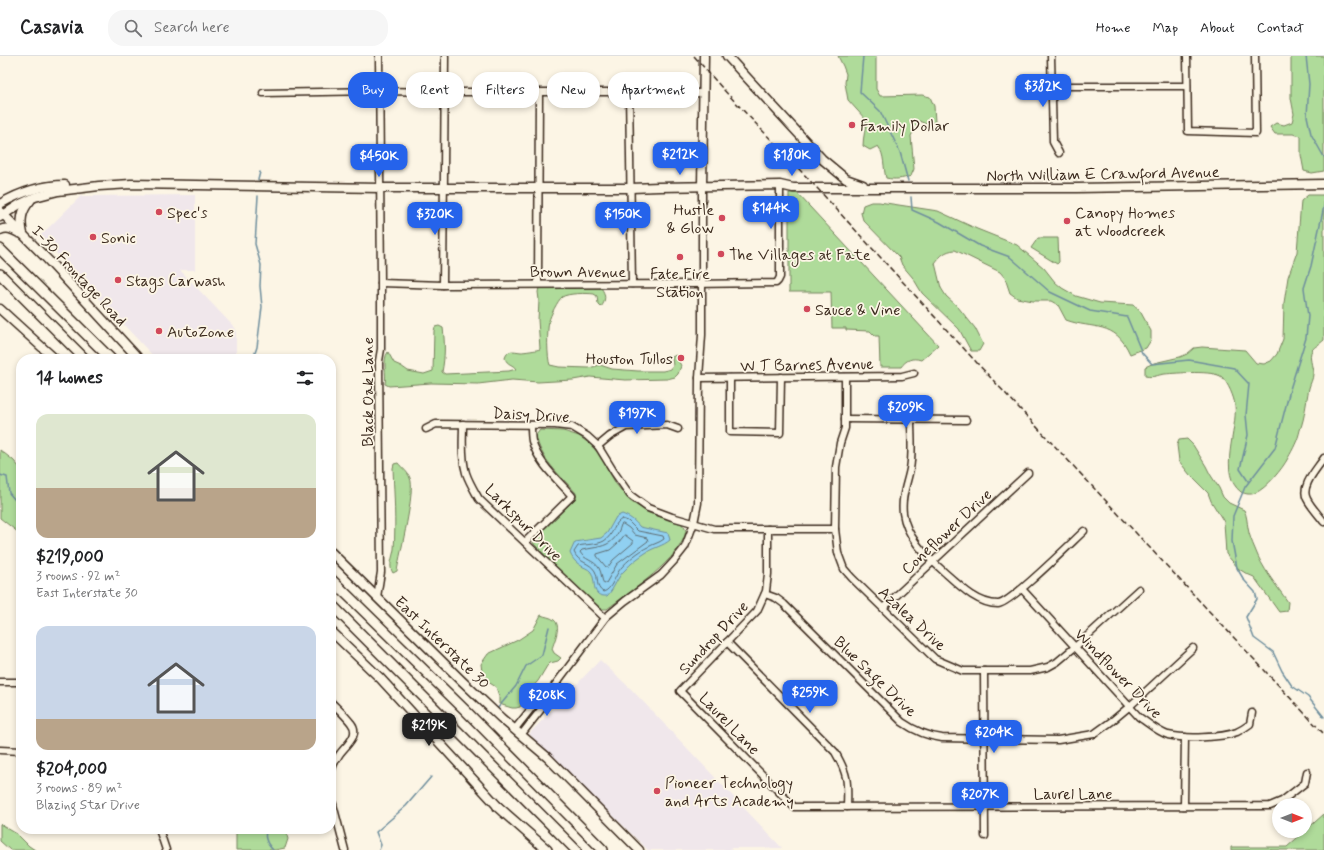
<!DOCTYPE html>
<html lang="en">
<head>
<meta charset="utf-8">
<style>
	:root { --surface:#fff; --page:#f6f6f6; --text:#202124; --muted:#757577; --line:#e0e0e0; --accent:#2563eb }
	body { margin:0; font-family:Mynerve,sans-serif; background:var(--page); color:var(--text); height:100vh; display:flex; flex-direction:column; font-size:15px; white-space:nowrap }
	* { box-sizing:border-box; margin:0 }
	p { font-size:13px; color:var(--muted) }
	.icon { flex:none; width:22px; height:22px; fill:none; stroke:currentColor; stroke-width:2; stroke-linecap:round; stroke-linejoin:round }
	.map { position:relative; flex:1; overflow:hidden }
	.details { position:absolute; left:16px; top:298px; width:320px; height:480px; display:flex; flex-direction:column; background:var(--surface); border-radius:16px; box-shadow:0 2px 6px #0003 }
	.details>* { flex:none }
	.top-card { position:absolute; left:348px; top:16px; width:380px; height:36px; display:flex; gap:8px }
	.needle { width:26px; rotate:90deg }
	.tools { position:absolute; left:1272px; top:742px; display:grid; gap:8px }
	.tools a { display:grid; place-items:center; width:40px; height:40px; border-radius:50%; background:var(--surface); box-shadow:0 2px 6px #0003; font-size:20px }
	.price { position:absolute; translate:-50% -34px; padding:0 9px; border-radius:8px; background:var(--accent); color:#fff; font-size:13px; line-height:26px; filter:drop-shadow(0 1px 2px #0008) }
	.price::after { content:''; position:absolute; left:50%; top:24px; width:12px; height:9px; margin-left:-6px; background:inherit; clip-path:polygon(0 0,100% 0,50% 100%) }
	.price.selected { background:#222; color:#fff }
	ul { padding:0; list-style:none }
	li { display:grid; align-content:center; gap:8px; height:212px; padding:0 20px }
	li span { display:grid; place-items:center; height:124px; border-radius:12px; color:#555 }
	li>.icon { margin-inline-start:auto }
	span .icon { width:72px; height:72px; fill:#fffc; stroke-width:1 }
	li b { font-size:17px }
	h2 { display:flex; justify-content:space-between; align-items:center; height:48px; padding:0 20px; font-size:17px }
	.tag { padding:0 14px; border-radius:16px; background:var(--surface); box-shadow:0 2px 6px #0003; font-size:14px; line-height:36px }
	.tag.selected { background:var(--accent); color:#fff }
	header { display:flex; align-items:center; gap:24px; box-sizing:border-box; height:56px; padding:0 20px; background:var(--surface); border-bottom:1px solid var(--line) }
	header strong { font-size:19px }
	nav { display:flex; gap:22px; margin-inline-start:auto; font-size:14px }
	.search { width:280px; height:36px; background:var(--page); display:flex; align-items:center; gap:10px; box-sizing:border-box; padding:0 14px; border-radius:16px; color:var(--muted); font-size:15px }
	.map>svg:first-child { display:block }
	.built { fill:#f0e7eb }
	.green { fill:#afdb9a; stroke:#75825c }
	.water { fill:#90d0f1; stroke:#6e8e9d }
	.lines { fill:none; stroke-linecap:round; stroke-linejoin:round }
	.shore { stroke:#5d6c72; stroke-width:1 }
	.stream { stroke:#6e8e9d; stroke-width:1.5 }
	.minor-casing { stroke:#3b2a1e; stroke-width:9 }
	.major-casing { stroke:#3b2a1e; stroke-width:11 }
	.highway-casing { stroke:#3b2a1e; stroke-width:12 }
	.minor { stroke:#fcf5e5; stroke-width:6 }
	.major { stroke:#fcf5e5; stroke-width:8 }
	.highway { stroke:#fcf5e5; stroke-width:9 }
	.rail { stroke:#3b2a1e; stroke-width:1.5; stroke-dasharray:6 3; stroke-linecap:butt }
	.poi-dot { fill:#d1495b; stroke:#fcf5e5; stroke-width:1.5 }
	.labels { text-anchor:middle; stroke-width:3.5; stroke-linejoin:round; paint-order:stroke }
	.poi-label { font-size:16px; fill:#3b2a1e; stroke:#fcf5e5; text-anchor:start }
	.street-label { font-size:16px; fill:#3b2a1e; stroke:#fcf5e5 }
</style>
</head>
<body>
<header>
<strong>Casavia</strong>
<div class="search"><svg class="icon" aria-label="search" viewBox="0 0 24 24"><circle cx="10" cy="10" r="6"/><path d="M15 15l6 6"/></svg>Search here</div>
<nav><a>Home</a><a>Map</a><a>About</a><a>Contact</a></nav>
</header>
<div class="map">
<svg width="1324" height="794" viewBox="0 0 1324 794">
	<rect width="100%" height="100%" fill="#fcf5e5"/>
	<filter id="ink" filterUnits="userSpaceOnUse"><feTurbulence type="fractalNoise" baseFrequency=".025" numOctaves="2"/><feDisplacementMap in="SourceGraphic" scale="8" xChannelSelector="R" yChannelSelector="G"/><feConvolveMatrix kernelMatrix="1 2 1 2 8 2 1 2 1" color-interpolation-filters="sRGB"/></filter>
	<g filter="url(#ink)">
		<g class="built">
			<polygon points="195,139 195,214 180,214 236,273 236,299 233,303 156,303 40,180 81,140"/>
			<polygon points="600,604 632,634 782,792 730,792 732,794 648,794 529,678"/>
		</g>
		<g class="green">
			<path d="M 838,0 L 876,0 L 876,33 L 880,40 L 922,39 L 930,41 L 934,50 L 935,66 L 926,68 L 919,65 L 911,80 L 914,113 L 911,120 C 902,123 895,124 886,122 C 883,111 885,99 878,90 L 870,94 L 863,90 C 863,80 866,73 866,64 L 848,44 L 845,27 L 846,18 L 843,10 Z"/>
			<polygon points="1291,0 1324,0 1324,115 1312,117 1304,115 1301,99 1301,80 1293,78 1275,78 1270,71 1276,67 1284,69 1292,66 1294,58 1291,42"/>
			<path d="M 789,137 L 797,137 L 938,289 L 921,304 C 912,301 906,304 901,311 L 880,311 L 879,280 L 875,280 L 870,275 L 846,274 L 846,272 L 832,272 L 831,236 L 789,236 Z"/>
			<path d="M 1308,139 L 1324,139 L 1324,284 C 1321,287 1314,291 1312,294 C 1308,301 1313,310 1313,318 C 1313,323 1310,328 1309,332 C 1306,346 1305,361 1300,374 C 1298,384 1293,393 1288,402 C 1283,412 1266,433 1255,437 C 1251,439 1245,438 1241,436 C 1217,418 1238,374 1235,349 C 1234,341 1228,327 1222,321 C 1213,314 1177,317 1165,318 C 1156,319 1155,322 1145,320 L 1145,311 L 1154,307 L 1180,301 L 1187,298 L 1194,292 L 1202,291 L 1245,294 L 1256,307 L 1264,308 L 1271,305 L 1277,298 L 1283,283 L 1284,247 L 1288,221 L 1297,196 L 1301,145 Z"/>
			<path d="M 871,146 L 879,146 L 938,155 L 977,173 L 1017,189 L 1044,212 L 1055,226 L 1062,232 L 1076,240 L 1100,247 L 1133,249 L 1140,255 L 1151,275 L 1151,284 L 1146,292 L 1130,298 C 1115,264 1093,274 1066,264 L 1058,249 L 1051,245 L 1033,245 L 1017,242 L 1010,237 L 1005,222 L 1000,216 L 955,194 C 945,195 941,199 935,207 L 941,232 L 946,240 L 958,251 L 975,272 L 983,288 L 979,295 L 971,295 L 959,273 L 922,237 L 913,222 L 902,209 L 899,201 L 863,164 L 861,157 L 863,149 Z"/>
			<polygon points="1038,182 1058,182 1059,206 1057,208 1031,192"/>
			<path d="M 547,231 L 597,231 L 601,232 C 606,238 606,245 601,251 L 598,248 L 597,240 L 594,238 C 587,237 568,237 562,241 C 558,244 550,260 549,265 C 547,273 547,302 550,309 L 559,311 L 589,312 L 600,309 L 612,313 L 638,315 L 663,315 L 671,313 L 673,310 L 672,301 L 676,299 L 681,310 L 678,318 L 675,321 L 667,323 L 625,324 L 590,321 L 573,324 L 538,326 L 512,324 L 478,328 L 431,327 L 389,330 L 385,328 C 387,318 382,304 388,296 L 394,307 L 401,310 L 408,315 L 424,318 L 433,315 L 434,275 L 435,271 L 439,270 L 443,272 C 445,287 445,301 442,316 L 445,318 L 509,315 L 516,313 C 513,308 507,309 505,302 C 508,293 513,295 521,296 C 524,296 538,294 540,293 L 538,264 L 539,244 L 538,236 L 539,232 Z"/>
			<path d="M 540,374 L 563,375 L 579,380 L 590,388 L 600,399 L 616,428 L 630,445 L 649,457 L 682,468 L 686,474 C 683,502 628,537 607,553 L 601,553 L 580,535 L 534,488 L 533,486 L 534,483 L 576,442 L 576,437 C 560,419 540,403 536,379 Z"/>
			<path d="M 1187,383 L 1193,389 L 1206,410 L 1210,418 L 1219,432 L 1223,441 L 1229,447 L 1244,454 C 1247,460 1247,466 1248,472 C 1249,479 1252,486 1255,493 C 1262,512 1276,529 1288,546 L 1287,555 L 1279,556 L 1254,521 L 1247,518 L 1239,513 L 1226,498 L 1224,466 L 1211,445 L 1208,437 L 1190,419 L 1179,405 L 1177,389 L 1179,384 Z"/>
			<polygon points="0,394 13,404 21,413 21,477 19,477 0,462"/>
			<path d="M 398,407 C 402,412 408,416 410,422 C 416,434 400,497 397,515 L 393,517 C 388,510 393,501 394,493 C 396,466 394,439 393,412 L 394,408 Z"/>
			<path d="M 541,559 C 545,561 551,561 554,564 C 562,570 554,585 552,593 L 554,597 L 561,602 L 558,605 L 550,607 L 547,610 L 538,625 L 529,635 L 520,651 L 516,652 L 512,652 L 499,648 L 499,640 L 496,631 L 485,624 L 482,616 L 481,608 L 488,598 L 518,584 L 533,574 Z"/>
			<polygon points="1324,758 1324,794 1231,794 1231,791 1287,791"/>
			<polygon points="0,768 17,778 29,790 35,794 10,794 0,785"/>
			<polygon points="236,773 285,773 288,783 285,792 275,794 236,794"/>
		</g>
		<path class="water" d="M 622,458 C 630,461 634,464 640,471 L 668,477 L 670,484 C 663,490 655,491 647,496 C 639,501 631,507 625,514 C 617,521 615,532 607,540 C 590,541 597,526 591,516 C 588,512 584,512 580,509 C 575,506 572,502 570,497 L 575,486 L 601,482 L 607,477 L 616,461 Z"/>
		<g class="lines">
			<g class="shore">
				<path d="M 622,463 L 628,465 L 638,475 L 663,480 L 664,483 C 659,487 653,488 648,491 C 639,495 627,505 621,512 C 615,519 612,534 603,536 C 595,531 599,522 595,515 C 590,506 578,507 574,496 L 578,490 C 586,488 597,489 604,485 C 614,479 614,466 622,463 Z"/>
				<path d="M 623,468 L 629,472 L 635,479 L 647,482 L 648,485 L 617,508 L 606,527 L 604,528 C 601,523 602,517 599,512 C 594,504 584,504 580,496 L 582,494 C 601,490 614,492 621,469 Z"/>
				<polygon points="625,479 633,485 633,487 613,504 608,511 606,511 597,500 597,498 610,494 618,487"/>
			</g>
			<g class="stream">
				<polyline points="863,0 860,36 880,55 900,96 908,125"/>
				<polyline points="1306,0 1309,28 1307,60 1311,78 1324,101"/>
				<polyline points="258,124 260,116"/>
				<polyline points="911,141 912,154 939,166 980,190 1010,201 1050,236 1090,255 1127,261 1142,297 1152,308 1189,304 1234,312 1249,328 1246,359 1248,379 1240,413 1248,425"/>
				<polyline points="1324,150 1311,210 1304,232 1308,260 1306,282 1291,330 1275,392 1245,431 1233,460 1232,485 1237,512 1244,524 1255,536 1257,543 1246,561 1254,582 1273,596 1282,615 1292,630 1308,641 1324,661"/>
				<polyline points="253,303 257,291 262,251 260,230 261,209 255,188 258,140"/>
				<polyline points="0,419 7,421 9,437 21,451"/>
				<polyline points="497,653 516,630 526,610 542,599 549,571"/>
				<path d="M 267,773 C 263,781 267,788 273,794"/>
				<polyline points="379,794 381,789 376,776 406,750 431,721"/>
			</g>
			<g class="minor-casing">
				<g id="minor">
					<polyline points="1051,0 1053,86 1059,97"/>
					<polyline points="1187,0 1188,75 1256,77 1255,0"/>
					<polyline points="1052,30 1187,30"/>
					<polyline points="629,36 632,228"/>
					<polyline points="263,37 379,35 444,36 629,36 703,37"/>
					<polyline points="381,227 443,229 692,228 776,227 778,225 780,221 780,129"/>
					<polyline points="538,228 539,36"/>
					<polyline points="443,229 445,0"/>
					<polyline points="845,321 845,372 840,387 836,411 835,473 838,497 844,513 852,522 935,603 963,615 1030,615 1048,611 1057,606 1075,591 1139,533"/>
					<polyline points="699,322 902,320 914,317"/>
					<polyline points="730,322 730,376 780,377 781,321"/>
					<polyline points="845,363 966,364"/>
					<path d="M 911,364 C 911,380 913,397 910,413 C 907,428 901,441 903,457 C 906,480 925,499 942,514 C 957,527 976,548 998,548 C 1010,548 1071,487 1084,475"/>
					<path d="M 463,368 C 463,384 461,401 466,417 C 469,426 474,434 479,443 L 605,562"/>
					<polyline points="426,373 436,368 555,369 572,371 587,380 598,390 614,416 630,439 648,452 672,461 714,473 835,473"/>
					<polyline points="598,390 610,380 626,371 667,369 678,373"/>
					<path d="M 1324,402 C 1317,413 1300,430 1307,443 C 1311,451 1319,459 1324,466"/>
					<polyline points="768,473 768,518 766,535 757,555 680,635 794,751 1270,750 1282,745 1305,727 1307,716"/>
					<path d="M 525,486 L 572,440 C 557,423 538,407 532,385 C 531,380 531,374 531,369"/>
					<path d="M 1022,533 L 1139,661 C 1148,667 1158,676 1168,679 C 1185,683 1221,682 1237,676 C 1241,674 1246,671 1250,668 L 1252,657"/>
					<path d="M 765,538 L 776,542 L 784,548 L 902,666 C 915,675 926,680 942,682 L 1058,684 L 1094,678 L 1112,665 L 1130,650 L 1193,592"/>
					<polyline points="377,541 381,516 379,305 381,293 381,227 379,0"/>
					<polyline points="883,552 1028,417"/>
					<path d="M 727,586 L 835,696 C 848,718 848,726 847,751"/>
					<polyline points="984,615 985,780"/>
					<polyline points="0,626 21,626"/>
					<path d="M 331,646 C 338,653 345,659 351,667 C 361,679 345,690 339,699 C 335,705 332,710 331,717"/>
					<polyline points="515,673 544,636 552,633"/>
					<polyline points="521,679 550,642 552,633 606,561 625,545 661,519 674,505 685,491 694,467 698,447 699,322 702,279 702,130"/>
					<polyline points="0,694 21,695"/>
					<polyline points="331,741 345,794"/>
					<polyline points="1184,750 1185,681"/>
					<polyline points="159,773 166,794"/>
				</g>
			</g>
			<g class="major-casing">
				<g id="major">
					<polyline points="727,0 822,103 846,123 863,129"/>
					<polyline points="702,130 704,0"/>
					<path d="M 0,148 C 19,137 43,129 65,129"/>
					<polyline points="0,155 48,204 139,303"/>
					<polyline points="0,161 20,148 35,141 58,135 99,130 131,128 381,132 631,132 659,131 780,129 793,132 1077,132 1324,128"/>
					<path d="M 0,174 C 7,171 12,173 19,177"/>
					<path d="M 23,178 C 20,165 21,155 30,145"/>
					<polyline points="0,253 55,303"/>
					<polyline points="331,496 462,625 501,662 547,701 639,794"/>
					<polyline points="331,575 380,622 503,756"/>
				</g>
			</g>
			<g class="highway-casing">
				<g id="highway">
					<polyline points="0,193 111,303"/>
					<polyline points="0,218 85,303"/>
					<polyline points="331,523 466,655 603,794"/>
					<polyline points="331,548 576,794"/>
					<polyline points="498,751 547,794"/>
				</g>
			</g>
			<use href="#minor" class="minor"/>
			<use href="#major" class="major"/>
			<use href="#highway" class="highway"/>
			<polyline class="rail" points="694,0 722,32 817,132 977,307 1324,678"/>
		</g>
	</g>
	<g class="poi-dot">
		<circle cx="852" cy="69" r="4"/>
		<circle cx="159" cy="156" r="4"/>
		<circle cx="722" cy="162" r="4"/>
		<circle cx="1067" cy="165" r="4"/>
		<circle cx="93" cy="181" r="4"/>
		<circle cx="721" cy="198" r="4"/>
		<circle cx="680" cy="201" r="4"/>
		<circle cx="118" cy="224" r="4"/>
		<circle cx="807" cy="253" r="4"/>
		<circle cx="159" cy="275" r="4"/>
		<circle cx="681" cy="302" r="4"/>
		<circle cx="657" cy="735" r="4"/>
	</g>
	<g class="labels">
		<g class="poi-label">
			<text x="860" y="75">Family Dollar</text>
			<text x="714" y="159" text-anchor="end">Hustle<tspan x="714" dy="18">&amp; Glow</tspan></text>
			<text x="167" y="162">Spec's</text>
			<text x="1075" y="162">Canopy Homes<tspan x="1075" dy="18">at Woodcreek</tspan></text>
			<text x="101" y="187">Sonic</text>
			<text x="729" y="204">The Villages at Fate</text>
			<text x="680" y="223" text-anchor="middle">Fate Fire<tspan x="680" dy="18">Station</tspan></text>
			<text x="126" y="230">Stags Carwash</text>
			<text x="815" y="259">Sauce &amp; Vine</text>
			<text x="167" y="281">AutoZone</text>
			<text x="673" y="308" text-anchor="end">Houston Tullos</text>
			<text x="665" y="732">Pioneer Technology<tspan x="665" dy="18">and Arts Academy</tspan></text>
		</g>
		<g class="street-label">
			<text transform="translate(1103 117) rotate(-1)" y="6">North William E Crawford Avenue</text>
			<text x="578" y="221">Brown Avenue</text>
			<text transform="translate(80 219) rotate(47)" y="6">I-30 Frontage Road</text>
			<text transform="translate(807 308) rotate(-1)" y="6">W T Barnes Avenue</text>
			<text transform="translate(367 336) rotate(-90)" y="6">Black Oak Lane</text>
			<text transform="translate(531 358) rotate(3)" y="6">Daisy Drive</text>
			<text transform="translate(524 466) rotate(45)" y="6">Larkspur Drive</text>
			<text transform="translate(946 475) rotate(-43)" y="6">Coneflower Drive</text>
			<text transform="translate(913 562) rotate(43)" y="6">Azalea Drive</text>
			<text transform="translate(713 581) rotate(-47)" y="6">Sundrop Drive</text>
			<text transform="translate(443 586) rotate(44)" y="6">East Interstate 30</text>
			<text transform="translate(1119 617) rotate(46)" y="6">Windflower Drive</text>
			<text transform="translate(876 620) rotate(44)" y="6">Blue Sage Drive</text>
			<text transform="translate(730 667) rotate(46)" y="6">Laurel Lane</text>
			<text x="1073" y="743">Laurel Lane</text>
		</g>
	</g>
</svg>
<div class="tools">
<a><svg class="needle" viewBox="-14 -14 28 28"><path d="M0-13l5 13h-10z" fill="#e53935"/><path d="M0 13l5-13h-10z" fill="#757577"/></svg></a>
</div>
<b class="price" style="left:1043px;top:52px">$382K</b>
<b class="price" style="left:680px;top:120px">$212K</b>
<b class="price" style="left:792px;top:121px">$180K</b>
<b class="price" style="left:379px;top:122px">$450K</b>
<b class="price" style="left:771px;top:174px">$144K</b>
<b class="price" style="left:435px;top:180px">$320K</b>
<b class="price" style="left:623px;top:180px">$150K</b>
<b class="price" style="left:906px;top:373px">$209K</b>
<b class="price" style="left:637px;top:379px">$197K</b>
<b class="price" style="left:810px;top:658px">$259K</b>
<b class="price" style="left:547px;top:661px">$208K</b>
<b class="price selected" style="left:429px;top:691px">$219K</b>
<b class="price" style="left:994px;top:698px">$204K</b>
<b class="price" style="left:980px;top:760px">$207K</b>
<div class="top-card">
<a class="tag selected">Buy</a>
<a class="tag">Rent</a>
<a class="tag">Filters</a>
<a class="tag">New</a>
<a class="tag">Apartment</a>
</div>
<section class="details">
<h2>14 homes<svg class="icon" aria-label="filters" viewBox="0 0 24 24"><path d="M4 7h16M4 17h16"/><circle cx="9" cy="7" r="2"/><circle cx="15" cy="17" r="2"/></svg></h2>
<ul>
<li><span style="background:linear-gradient(#dfe7d0 60%,#b9a48a 0)"><svg class="icon" aria-label="home" viewBox="0 0 24 24"><path d="M3 11l9-7 9 7M6 9v11h12V9"/></svg></span><div><b>$219,000</b><p>3 rooms · 92 m²</p><p>East Interstate 30</p></div></li>
<li><span style="background:linear-gradient(#c9d6e8 75%,#b9a48a 0)"><svg class="icon" aria-label="home" viewBox="0 0 24 24"><path d="M3 11l9-7 9 7M6 9v11h12V9"/></svg></span><div><b>$204,000</b><p>3 rooms · 89 m²</p><p>Blazing Star Drive</p></div></li>
</ul>
</section>
</div>
</body>
</html>
